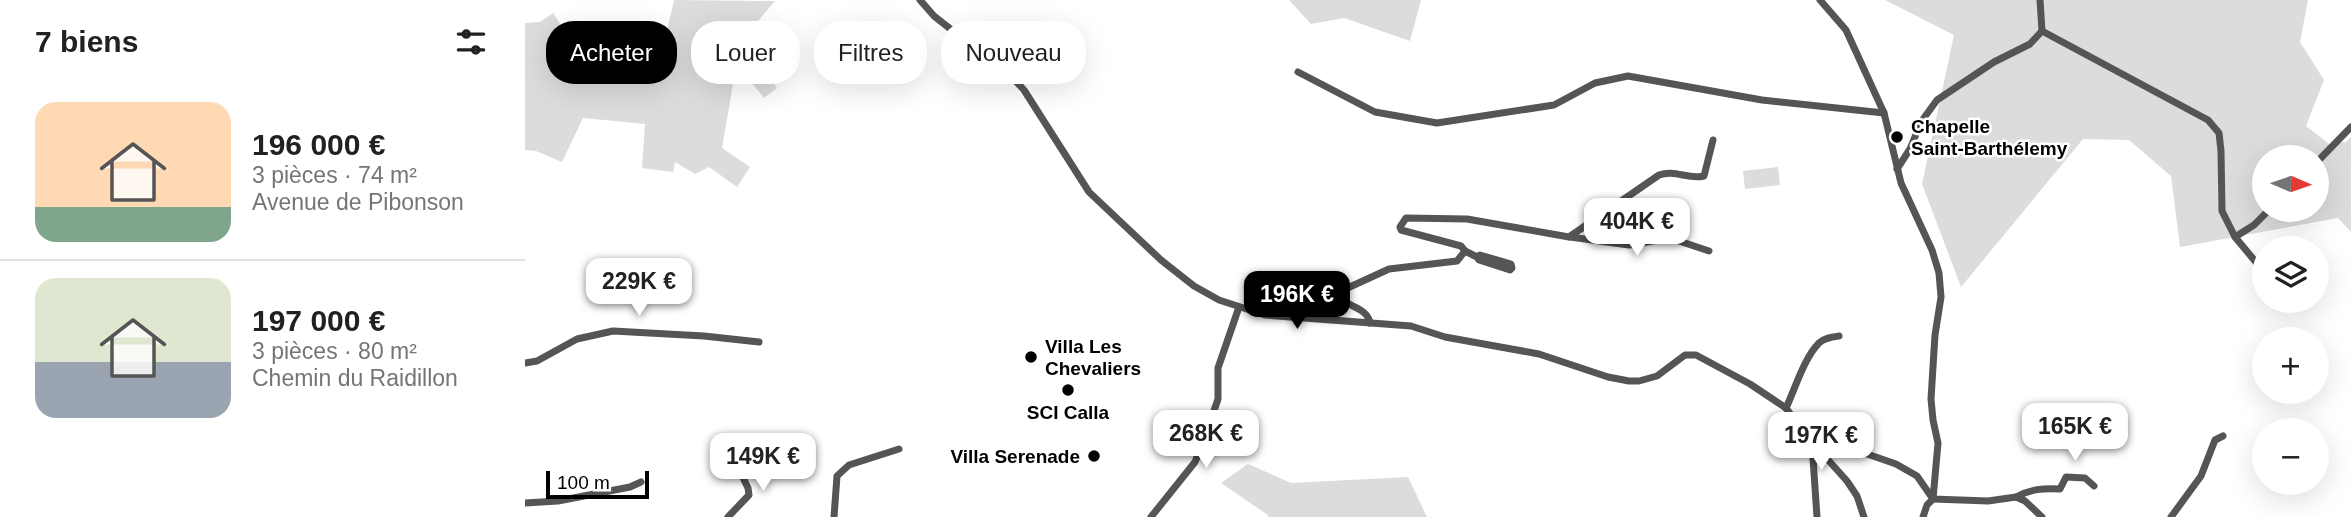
<!DOCTYPE html>
<html lang="fr">
<head>
<meta charset="utf-8">
<style>
	:root { --surface:#fff; --page:#f2f2f2; --text:#202124; --muted:#757577; --line:#e0e0e0; --accent:#000 }
	body { margin:0; font-family:Arial,sans-serif; background:var(--page); color:var(--text); height:100vh; display:flex; flex-direction:column; font-size:26px; white-space:nowrap }
	* { box-sizing:border-box; margin:0 }
	p { font-size:23px; color:var(--muted) }
	.icon { flex:none; width:38px; height:38px; fill:none; stroke:currentColor; stroke-width:2; stroke-linecap:round; stroke-linejoin:round }
	.map { position:relative; flex:1; overflow:hidden }
	.details { display:flex; flex-direction:column; background:var(--surface); width:525px }
	.details>* { flex:none }
	.banner { position:absolute; left:21px; top:21px; width:665px; height:63px; display:flex; gap:14px }
	.needle { width:46px; rotate:92deg }
	.tools { position:absolute; left:1727px; top:145px; display:grid; gap:14px }
	.tools a { display:grid; place-items:center; width:77px; height:77px; border-radius:50%; background:var(--surface); box-shadow:0 7px 28px #0002; font-size:35px }
	.scale { position:absolute; left:21px; bottom:18px; width:103px; box-sizing:border-box; padding-left:7px; border:4px solid #000; border-top:0; font-size:19px; line-height:24px; white-space:nowrap; color:#000; -webkit-text-stroke:5px #fff; paint-order:stroke }
	.price { position:absolute; translate:-50% -60px; padding:0 16px; border-radius:14px; background:#fff; color:#222; font-size:23px; line-height:46px; filter:drop-shadow(0 2px 4px #0008) }
	.price::after { content:''; position:absolute; left:50%; top:42px; width:21px; height:16px; margin-left:-10px; background:inherit; clip-path:polygon(0 0,100% 0,50% 100%) }
	.price.selected { background:var(--accent); color:#fff }
	ul { padding:0; list-style:none }
	li { display:flex; align-items:center; gap:21px; height:175px; padding:0 35px }
	li+li { border-top:2px solid var(--line) }
	li span { display:grid; place-items:center; flex:none; width:196px; height:140px; border-radius:21px; color:#555 }
	li>.icon { margin-inline-start:auto }
	span .icon { width:84px; height:84px; fill:#fffc; stroke-width:1 }
	li b { font-size:30px }
	h2 { display:flex; justify-content:space-between; align-items:center; height:84px; padding:0 35px; font-size:30px }
	.pill { padding:0 24px; border-radius:28px; background:var(--surface); box-shadow:0 7px 28px #0002; font-size:24px; line-height:63px }
	.pill.selected { background:var(--accent); color:#fff }
	main { display:flex; flex:1; min-height:0 }
	.map>svg:first-child { display:block }
	.green { fill:#dcdcdc; fill-rule:evenodd }
	.lines { fill:none; stroke-linecap:round; stroke-linejoin:round }
	.minor { stroke:#555; stroke-width:7 }
	.poi-dot { fill:#000; stroke:#fff; stroke-width:2.5 }
	.labels { text-anchor:middle; stroke-width:5; stroke-linejoin:round; paint-order:stroke }
	.poi-label { font-size:19px; font-weight:bold; fill:#000; stroke:#fff; text-anchor:start }
</style>
</head>
<body>
<main>
<section class="details">
<h2>7 biens<svg class="icon" aria-label="filters" viewBox="0 0 24 24"><path d="M4 7h16M4 17h16"/><circle cx="9" cy="7" r="2"/><circle cx="15" cy="17" r="2"/></svg></h2>
<ul>
<li><span style="background:linear-gradient(#ffd9b3 75%,#7fa58c 0)"><svg class="icon" aria-label="home" viewBox="0 0 24 24"><path d="M3 11l9-7 9 7M6 9v11h12V9"/></svg></span><div><b>196 000 €</b><p>3 pièces · 74 m²</p><p>Avenue de Pibonson</p></div></li>
<li><span style="background:linear-gradient(#dfe7d0 60%,#9aa5b1 0)"><svg class="icon" aria-label="home" viewBox="0 0 24 24"><path d="M3 11l9-7 9 7M6 9v11h12V9"/></svg></span><div><b>197 000 €</b><p>3 pièces · 80 m²</p><p>Chemin du Raidillon</p></div></li>
</ul>
</section>
<div class="map">
<svg width="1826" height="517" viewBox="0 0 1826 517">
	<rect width="100%" height="100%" fill="#fff"/>
	<g class="green">
		<polygon points="149,0 250,1 210,48 200,69 208,84 197,148 225,167 212,187 184,167 170,174 150,162 148,172 117,168 120,124 58,118 37,162 11,151 0,150 0,23 15,22 28,13 41,33 33,60 60,70 57,84 79,84 103,50 137,52"/>
		<polygon points="764,0 896,0 885,41 819,18 786,24"/>
		<path d="M 1360,0 L 1783,0 L 1775,42 L 1799,80 L 1781,126 L 1804,144 L 1821,142 L 1826,137 L 1826,232 L 1813,218 L 1655,247 L 1646,176 L 1604,140 L 1558,139 L 1436,287 L 1397,184 L 1429,35 ZM 1740,158 L 1792,158 L 1792,210 L 1740,210 Z"/>
		<polygon points="230,55 252,88 239,98 217,71"/>
		<polygon points="1253,167 1255,185 1220,189 1218,171"/>
		<polygon points="723,464 766,483 883,477 902,517 743,517 743,515 696,483"/>
	</g>
	<g class="lines">
		<g class="minor">
			<polyline points="395,0 409,16 428,31 465,53 499,90 564,192 636,260 669,286 694,300 740,315 886,326 920,337 1014,354 1083,377 1104,381 1114,381 1132,376 1160,355 1171,355 1225,384 1261,408 1279,433 1322,481 1332,496 1339,517"/>
			<polyline points="1295,0 1321,30 1359,113 1376,183 1407,250 1414,273 1416,297 1410,335 1406,399 1408,420 1413,443 1408,499 1402,505 1398,517"/>
			<polyline points="1517,31 1683,120 1694,133 1696,151 1697,211 1710,237 1740,273"/>
			<polyline points="773,72 850,112 912,123 1029,105 1070,83 1103,76 1237,100 1359,113"/>
			<polyline points="1792,162 1826,127"/>
			<polyline points="1372,169 1385,149 1396,122 1412,100 1469,62 1505,44 1517,31 1515,0"/>
			<polyline points="1045,237 1104,245 1145,238 1184,251"/>
			<polyline points="1710,237 1729,225 1744,210"/>
			<polyline points="940,251 952,257 954,260 985,270 987,268 986,264 955,255 952,257"/>
			<path d="M 845,323 C 842,307 823,308 814,296 L 816,291 L 864,269 L 932,261 L 940,251 L 936,246 L 876,230 L 875,227 L 881,218 L 942,219 L 1044,237 L 1134,175 C 1150,169 1163,180 1179,176 L 1188,140"/>
			<polyline points="0,363 12,361 52,339 88,331 179,336 234,342"/>
			<path d="M 1261,408 C 1270,389 1279,358 1294,343 C 1299,338 1307,337 1314,336"/>
			<polyline points="1271,420 1277,421 1293,437 1371,464 1392,476 1408,499 1463,501 1491,497 1500,501 1517,517"/>
			<path d="M 1491,497 C 1506,489 1518,488 1535,489 L 1541,477 L 1560,478 L 1569,486"/>
			<polyline points="0,503 33,501 105,487 116,482"/>
			<polyline points="203,517 224,495 223,488 209,459"/>
			<polyline points="309,517 312,476 324,465 374,449"/>
			<polyline points="626,517 670,462 679,440 693,399 693,368 714,307"/>
			<polyline points="1292,517 1288,458 1293,449"/>
			<polyline points="1646,517 1676,476 1690,440 1698,436"/>
		</g>
	</g>
	<g class="poi-dot">
		<circle cx="1372" cy="137" r="7"/>
		<circle cx="506" cy="357" r="7"/>
		<circle cx="543" cy="390" r="7"/>
		<circle cx="569" cy="456" r="7"/>
	</g>
	<g class="labels">
		<g class="poi-label">
			<text x="1386" y="133">Chapelle<tspan x="1386" dy="22">Saint-Barthélemy</tspan></text>
			<text x="520" y="353">Villa Les<tspan x="520" dy="22">Chevaliers</tspan></text>
			<text x="543" y="419" text-anchor="middle">SCI Calla</text>
			<text x="555" y="463" text-anchor="end">Villa Serenade</text>
		</g>
	</g>
</svg>
<div class="tools">
<a><svg class="needle" viewBox="-14 -14 28 28"><path d="M0-13l5 13h-10z" fill="#e53935"/><path d="M0 13l5-13h-10z" fill="#757577"/></svg></a>
<a><svg class="icon" aria-label="layers" viewBox="0 0 24 24"><path d="M12 4l9 5-9 5-9-5zM3 14l9 5 9-5"/></svg></a>
<a>+</a>
<a>−</a>
</div>
<div class="scale">100 m</div>
<b class="price" style="left:1112px;top:258px">404K €</b>
<b class="price" style="left:114px;top:318px">229K €</b>
<b class="price selected" style="left:772px;top:331px">196K €</b>
<b class="price" style="left:1550px;top:463px">165K €</b>
<b class="price" style="left:681px;top:470px">268K €</b>
<b class="price" style="left:1296px;top:472px">197K €</b>
<b class="price" style="left:238px;top:493px">149K €</b>
<div class="banner">
<a class="pill selected">Acheter</a>
<a class="pill">Louer</a>
<a class="pill">Filtres</a>
<a class="pill">Nouveau</a>
</div>
</div>
</main>
</body>
</html>
